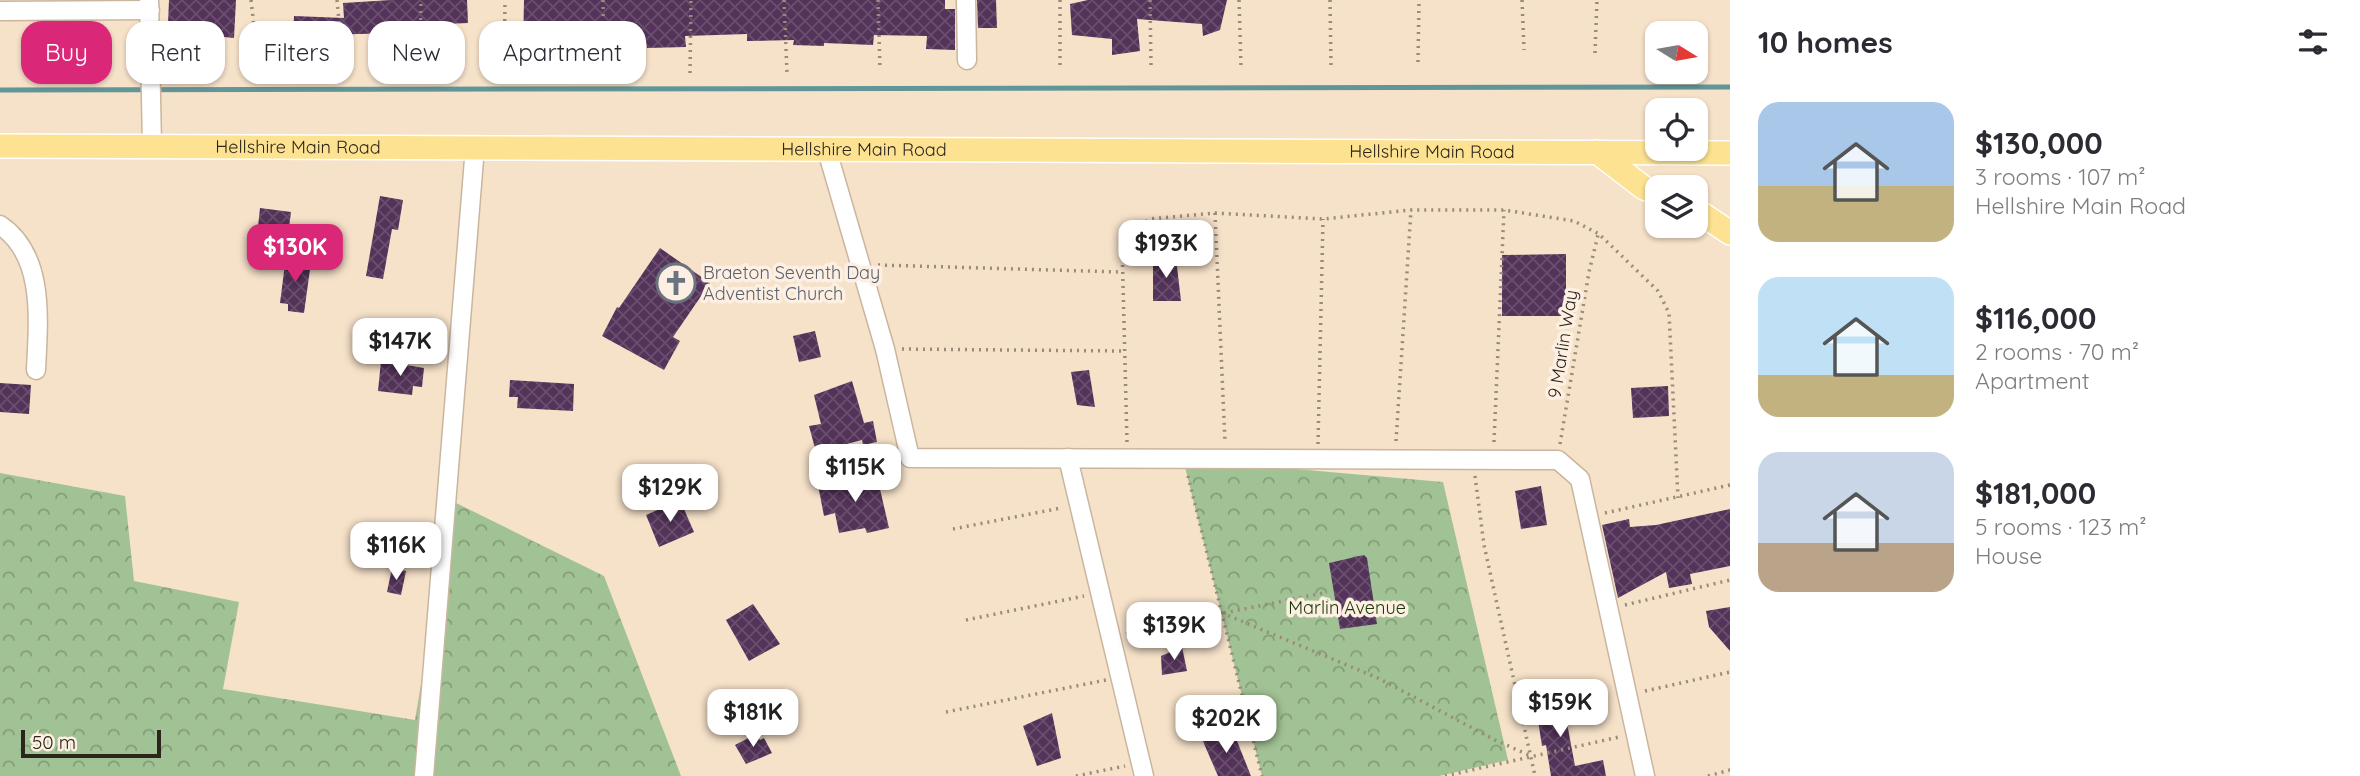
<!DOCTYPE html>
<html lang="en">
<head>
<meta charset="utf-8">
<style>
	:root { --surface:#fff; --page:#f2f2f3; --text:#2b2b33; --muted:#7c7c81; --accent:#db2777 }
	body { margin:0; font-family:Quicksand,sans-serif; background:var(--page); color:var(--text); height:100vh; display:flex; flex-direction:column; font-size:26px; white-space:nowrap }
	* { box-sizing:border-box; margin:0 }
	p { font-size:23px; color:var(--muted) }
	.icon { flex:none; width:38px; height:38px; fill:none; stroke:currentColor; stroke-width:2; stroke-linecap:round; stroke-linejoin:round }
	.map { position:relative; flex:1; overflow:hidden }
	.sheet { display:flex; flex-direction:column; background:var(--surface); width:630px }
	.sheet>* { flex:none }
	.top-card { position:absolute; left:21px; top:21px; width:665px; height:63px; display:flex; gap:14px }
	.needle { width:46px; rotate:101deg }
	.controls { position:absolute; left:1645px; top:21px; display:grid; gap:14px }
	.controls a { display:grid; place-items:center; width:63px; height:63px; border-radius:14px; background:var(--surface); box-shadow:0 2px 5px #0004; font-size:35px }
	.scale { position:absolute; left:21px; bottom:18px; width:140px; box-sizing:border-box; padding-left:7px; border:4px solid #2c251c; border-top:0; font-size:19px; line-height:24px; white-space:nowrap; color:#2c251c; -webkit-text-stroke:5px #fdf0e2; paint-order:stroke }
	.price { position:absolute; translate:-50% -60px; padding:0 16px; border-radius:14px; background:#fff; color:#222; font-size:23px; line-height:46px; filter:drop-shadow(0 2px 4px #0008) }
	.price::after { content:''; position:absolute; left:50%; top:42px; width:21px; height:16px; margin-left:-10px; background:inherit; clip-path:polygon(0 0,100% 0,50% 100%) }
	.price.current { background:var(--accent); color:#fff }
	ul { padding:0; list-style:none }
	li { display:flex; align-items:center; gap:21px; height:175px; padding:0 28px }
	li span { display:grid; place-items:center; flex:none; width:196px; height:140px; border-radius:21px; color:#555 }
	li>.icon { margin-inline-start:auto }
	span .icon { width:84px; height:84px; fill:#fffc; stroke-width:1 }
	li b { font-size:30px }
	h2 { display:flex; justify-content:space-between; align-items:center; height:84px; padding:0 28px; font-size:30px }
	.chip { padding:0 24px; border-radius:21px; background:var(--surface); box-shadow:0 2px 5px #0004; font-size:24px; line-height:63px }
	.chip.current { background:var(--accent); color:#fff }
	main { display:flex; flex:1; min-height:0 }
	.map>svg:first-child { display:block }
	.forest { fill:url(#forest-crowns) }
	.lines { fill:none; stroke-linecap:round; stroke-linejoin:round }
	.stream { stroke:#619698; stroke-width:5 }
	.building { fill:url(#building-cross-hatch) }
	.minor-casing { stroke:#cab69f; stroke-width:21 }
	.major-casing { stroke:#fff; stroke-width:26 }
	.path { stroke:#998a79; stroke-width:3.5; stroke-dasharray:2 5; stroke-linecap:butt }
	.minor { stroke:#fff; stroke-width:18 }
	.major { stroke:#fce291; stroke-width:23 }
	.labels { text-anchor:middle; stroke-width:7; stroke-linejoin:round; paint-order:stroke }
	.street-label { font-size:18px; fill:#2c251c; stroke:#fdf0e2 }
	.worship-label { font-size:18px; fill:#5b616d; stroke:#fdf0e2; text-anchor:start }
	.park-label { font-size:18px; fill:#193906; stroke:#fdf0e2 }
</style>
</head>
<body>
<main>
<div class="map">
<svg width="1730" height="776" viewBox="0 0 1730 776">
	<defs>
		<pattern id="forest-crowns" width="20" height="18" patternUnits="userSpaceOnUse" patternTransform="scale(1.75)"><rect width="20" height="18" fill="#a1c294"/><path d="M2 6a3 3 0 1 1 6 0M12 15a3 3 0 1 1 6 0" fill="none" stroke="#839d78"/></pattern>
		<pattern id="building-cross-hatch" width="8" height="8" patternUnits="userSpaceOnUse" patternTransform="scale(1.75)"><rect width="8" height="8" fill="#54335a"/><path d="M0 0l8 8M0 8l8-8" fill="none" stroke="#6a4f6d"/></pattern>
	</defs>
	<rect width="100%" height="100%" fill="#f6e1c9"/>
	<g class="forest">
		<polygon points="1183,459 1443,482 1508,760 1439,776 1262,776"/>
		<polygon points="0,473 125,496 134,581 239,602 223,689 415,720 452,501 604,576 681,776 0,776"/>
	</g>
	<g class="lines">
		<polyline class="stream" points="0,90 1730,87"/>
	</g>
	<g class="building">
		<polygon points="169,0 236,0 234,38 203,35 203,48 167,47"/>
		<polygon points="391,0 467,0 468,23 444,24 444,34 417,34 418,49 393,50 392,33 326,35 326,44 293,43 294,16 344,18 343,3"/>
		<polygon points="524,0 945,0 945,9 955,9 955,50 926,49 927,36 874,35 873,45 824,43 824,46 793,45 794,40 747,41 747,34 685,36 686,47 647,48 646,40 614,42 614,34 551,38 551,47 523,47"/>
		<polygon points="977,0 996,0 997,28 978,28"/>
		<polygon points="1088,0 1227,0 1220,30 1203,36 1202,24 1137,19 1140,51 1112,55 1112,39 1072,35 1070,4"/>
		<polygon points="272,52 293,52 293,67 272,66"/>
		<polygon points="380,196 403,200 398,230 392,229 383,279 366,276"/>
		<polygon points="260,208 291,212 285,258 255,255"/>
		<polygon points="660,248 710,283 673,337 680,341 664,370 602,336 617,307 619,308"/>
		<polygon points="1566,254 1566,288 1575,292 1575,316 1502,316 1502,255"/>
		<polygon points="286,256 311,262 304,313 288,311 288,304 280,303"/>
		<polygon points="1153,258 1176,258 1181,301 1153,301"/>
		<polygon points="815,331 821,357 799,362 793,336"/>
		<polygon points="381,361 424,368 422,387 413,386 412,395 378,391"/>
		<polygon points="1089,370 1095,407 1077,405 1071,372"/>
		<polygon points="510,380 574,384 573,411 517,408 518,397 509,397"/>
		<polygon points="852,381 864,423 873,421 877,442 863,445 862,440 816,452 809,426 821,424 814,395"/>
		<polygon points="0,383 31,385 29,414 0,412"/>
		<polygon points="1668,386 1669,416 1633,418 1631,388"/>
		<polygon points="877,476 889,528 867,533 865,528 839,533 835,513 824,516 818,485"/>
		<polygon points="1541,486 1547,525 1521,529 1515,491"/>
		<polygon points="680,500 694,532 659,547 646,515"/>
		<polygon points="1730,509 1730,566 1690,574 1692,584 1669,588 1666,572 1618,598 1602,525 1629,519 1630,527 1656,525"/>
		<polygon points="1364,555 1367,558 1377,624 1340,629 1329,563"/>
		<polygon points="392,568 406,571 401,595 387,592"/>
		<polygon points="753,604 780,644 749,661 726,620"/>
		<polygon points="1730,607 1730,651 1709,627 1706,611"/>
		<polygon points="1182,647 1187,671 1162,675 1161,656"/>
		<polygon points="1561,691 1575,766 1603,760 1606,776 1551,776 1546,745 1542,746 1534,695"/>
		<polygon points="1052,713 1061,758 1037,766 1023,726"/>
		<polygon points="1233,731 1251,776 1218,776 1202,739"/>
		<polygon points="756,734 760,740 764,738 772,753 746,764 735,745"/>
	</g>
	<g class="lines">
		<g class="minor-casing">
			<g id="minor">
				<polyline points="149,0 152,145"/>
				<polyline points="966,0 967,60"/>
				<polyline points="0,11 150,10"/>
				<polyline points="826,147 885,349 910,458 1558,460 1580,479 1645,776"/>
				<path d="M 0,225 C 46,256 38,322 36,370"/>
				<polyline points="1068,458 1144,776"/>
				<polyline points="424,776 475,147"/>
			</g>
		</g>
		<g class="major-casing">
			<g id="major">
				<path id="s1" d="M 0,146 L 1730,153"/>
				<polyline points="1597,152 1644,188 1657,193"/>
				<polyline points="1696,210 1730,233"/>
			</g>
		</g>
		<g class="path">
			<polyline points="251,0 260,78"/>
			<polyline points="337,0 344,75"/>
			<polyline points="603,0 604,64"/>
			<polyline points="784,0 787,73"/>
			<polyline points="878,0 880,70"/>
			<polyline points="1060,0 1060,65"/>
			<polyline points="1150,0 1151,66"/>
			<polyline points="1239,0 1241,67"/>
			<polyline points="1330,0 1331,65"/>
			<polyline points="1522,0 1524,50"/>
			<polyline points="1595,53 1597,0"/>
			<polyline points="1418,62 1419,0"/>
			<polyline points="690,73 691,0"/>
			<polyline points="420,76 421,0"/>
			<polyline points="504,77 505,0"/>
			<polyline points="1215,213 1225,442"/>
			<polyline points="878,265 1121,272"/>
			<polyline points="902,349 1123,351"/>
			<polyline points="1396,441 1411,210"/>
			<polyline points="1127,442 1122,244 1149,219 1215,213 1323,219 1411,210 1504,210 1574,221 1599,234 1658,291 1669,313 1678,498"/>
			<polyline points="1494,442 1504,210"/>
			<polyline points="1318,444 1323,219"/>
			<polyline points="1560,444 1589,272 1598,235"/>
			<polyline points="1188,476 1262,776"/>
			<polyline points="1475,476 1484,545 1535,776"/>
			<polyline points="1605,513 1730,485"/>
			<polyline points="953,529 1061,508"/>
			<polyline points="1625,605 1730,580"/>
			<polyline points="1224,613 1323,593"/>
			<polyline points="966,620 1084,596"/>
			<polyline points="1126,634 1222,613 1378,678 1495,740 1531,756"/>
			<polyline points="1645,691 1730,672"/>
			<polyline points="946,712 1106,680"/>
			<polyline points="1076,776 1125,766"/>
			<polyline points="1445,776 1619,737"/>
			<polyline points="1708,776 1730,770"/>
		</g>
		<use href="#minor" class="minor"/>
		<use href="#major" class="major"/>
	</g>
	<defs>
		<g id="church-ring" transform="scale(2.0125)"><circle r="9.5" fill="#fdf0e2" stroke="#6b7280" stroke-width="1.5"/><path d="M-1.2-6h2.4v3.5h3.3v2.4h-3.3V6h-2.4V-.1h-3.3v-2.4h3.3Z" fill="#6b7280"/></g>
	</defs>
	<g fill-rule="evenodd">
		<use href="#church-ring" x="676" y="283"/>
	</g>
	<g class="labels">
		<g class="street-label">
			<text dy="6" stroke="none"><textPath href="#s1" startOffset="298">Hellshire Main Road</textPath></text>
			<text dy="6" stroke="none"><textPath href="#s1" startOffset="864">Hellshire Main Road</textPath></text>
			<text dy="6" stroke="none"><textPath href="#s1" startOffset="1432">Hellshire Main Road</textPath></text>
			<text transform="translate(1563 344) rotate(-81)" y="6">9 Marlin Way</text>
		</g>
		<g class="worship-label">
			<text x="703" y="279">Braeton Seventh Day<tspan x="703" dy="21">Adventist Church</tspan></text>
		</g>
		<g class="park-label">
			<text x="1347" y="614">Marlin Avenue</text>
		</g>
	</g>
</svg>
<div class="controls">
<a><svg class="needle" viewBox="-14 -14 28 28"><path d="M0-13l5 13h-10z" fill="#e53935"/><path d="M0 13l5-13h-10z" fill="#7c7c81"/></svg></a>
<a><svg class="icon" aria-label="locate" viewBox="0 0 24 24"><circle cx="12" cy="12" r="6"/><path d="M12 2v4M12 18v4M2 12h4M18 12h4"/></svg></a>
<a><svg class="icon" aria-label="layers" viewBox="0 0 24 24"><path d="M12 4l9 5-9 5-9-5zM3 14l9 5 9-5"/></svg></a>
</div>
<div class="scale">50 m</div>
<b class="price" style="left:1166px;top:280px">$193K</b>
<b class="price current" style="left:295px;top:284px">$130K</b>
<b class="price" style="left:400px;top:378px">$147K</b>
<b class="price" style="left:855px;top:504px">$115K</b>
<b class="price" style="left:670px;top:524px">$129K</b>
<b class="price" style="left:396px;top:582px">$116K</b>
<b class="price" style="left:1174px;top:662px">$139K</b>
<b class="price" style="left:1560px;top:739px">$159K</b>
<b class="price" style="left:753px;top:749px">$181K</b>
<b class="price" style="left:1226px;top:755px">$202K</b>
<div class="top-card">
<a class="chip current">Buy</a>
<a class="chip">Rent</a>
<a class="chip">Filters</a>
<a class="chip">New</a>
<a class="chip">Apartment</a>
</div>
</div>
<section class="sheet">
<h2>10 homes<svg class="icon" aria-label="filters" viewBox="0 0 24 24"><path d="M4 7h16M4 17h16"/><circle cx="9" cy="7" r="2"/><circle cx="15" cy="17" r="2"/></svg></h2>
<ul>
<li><span style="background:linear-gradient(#a9c7e8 60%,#c2b280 0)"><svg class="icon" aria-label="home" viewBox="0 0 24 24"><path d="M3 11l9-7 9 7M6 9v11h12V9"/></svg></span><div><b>$130,000</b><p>3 rooms · 107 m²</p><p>Hellshire Main Road</p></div></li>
<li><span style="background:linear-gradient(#bfe0f5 70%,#c2b280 0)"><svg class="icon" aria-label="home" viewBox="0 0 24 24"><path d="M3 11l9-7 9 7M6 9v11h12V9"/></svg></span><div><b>$116,000</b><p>2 rooms · 70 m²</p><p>Apartment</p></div></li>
<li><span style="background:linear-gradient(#c9d6e8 65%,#b9a48a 0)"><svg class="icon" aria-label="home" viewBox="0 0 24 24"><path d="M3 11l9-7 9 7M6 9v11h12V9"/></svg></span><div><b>$181,000</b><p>5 rooms · 123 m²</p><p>House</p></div></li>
</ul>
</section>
</main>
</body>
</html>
